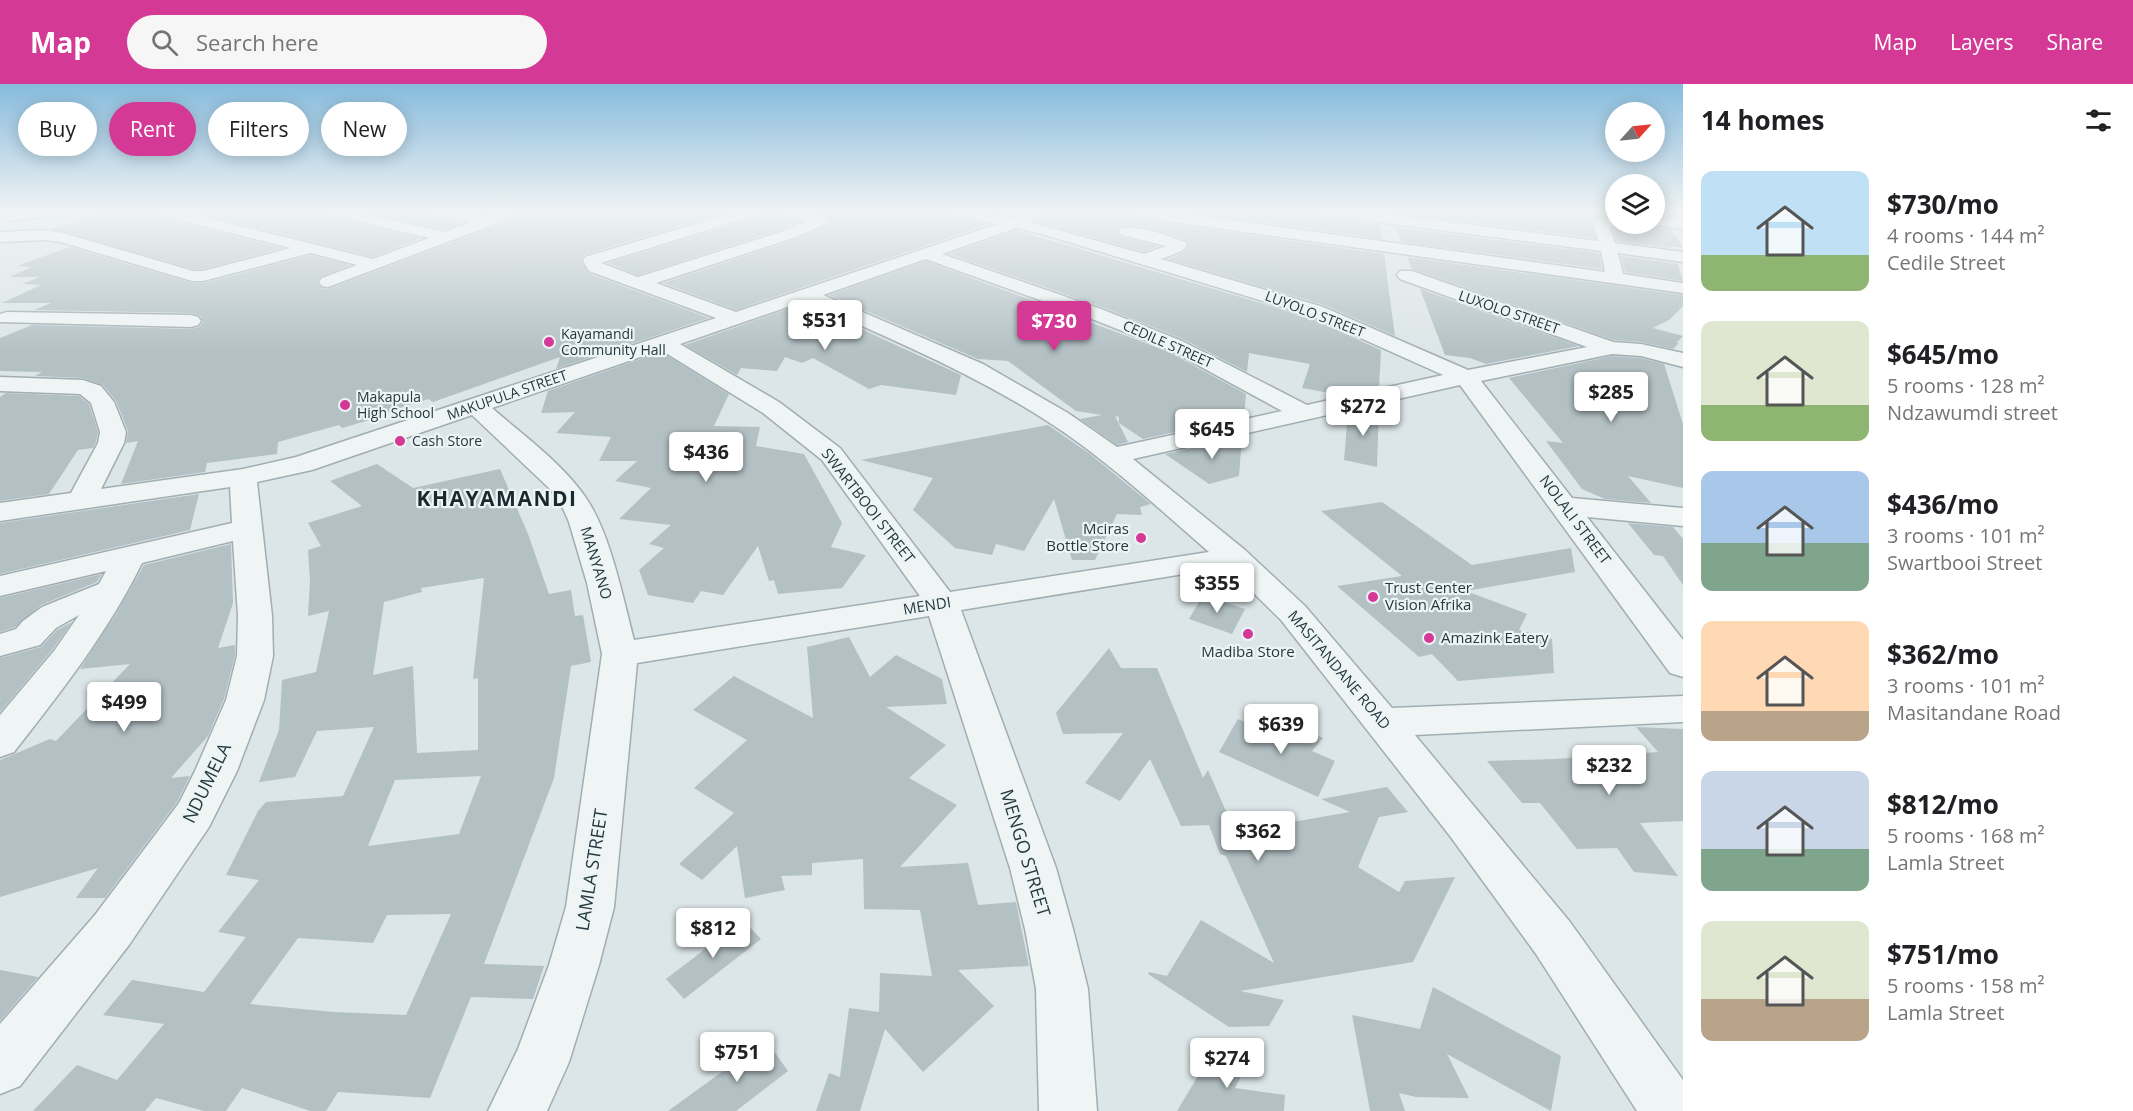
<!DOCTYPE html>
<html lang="en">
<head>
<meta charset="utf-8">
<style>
	:root { --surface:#fff; --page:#f6f6f6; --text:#202124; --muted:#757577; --accent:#d43a95 }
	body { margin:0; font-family:"Open Sans",sans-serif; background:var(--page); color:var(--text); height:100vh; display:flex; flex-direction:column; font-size:22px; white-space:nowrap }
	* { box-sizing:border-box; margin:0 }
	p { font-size:20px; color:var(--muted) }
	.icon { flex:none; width:33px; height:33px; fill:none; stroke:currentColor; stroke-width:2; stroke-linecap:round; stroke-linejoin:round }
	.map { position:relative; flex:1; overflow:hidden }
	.drawer { display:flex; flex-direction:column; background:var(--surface); width:450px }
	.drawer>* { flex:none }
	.top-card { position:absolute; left:18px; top:18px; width:570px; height:54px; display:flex; gap:12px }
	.needle { width:39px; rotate:63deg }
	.fabs { position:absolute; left:1605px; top:18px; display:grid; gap:12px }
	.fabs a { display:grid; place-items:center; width:60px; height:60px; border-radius:50%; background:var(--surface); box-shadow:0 3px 15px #0003; font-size:30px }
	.price { position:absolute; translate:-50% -51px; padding:0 14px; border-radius:6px; background:#fff; color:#222; font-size:20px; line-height:39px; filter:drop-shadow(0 2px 3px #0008) }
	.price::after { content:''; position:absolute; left:50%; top:36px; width:18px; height:14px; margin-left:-9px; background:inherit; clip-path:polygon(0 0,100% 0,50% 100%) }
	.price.current { background:var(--accent); color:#fff }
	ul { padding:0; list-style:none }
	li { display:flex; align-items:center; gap:18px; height:150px; padding:0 18px }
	li span { display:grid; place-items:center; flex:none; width:168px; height:120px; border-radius:12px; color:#555 }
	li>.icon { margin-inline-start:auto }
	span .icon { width:72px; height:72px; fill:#fffc; stroke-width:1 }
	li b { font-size:26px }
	h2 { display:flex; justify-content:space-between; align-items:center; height:72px; padding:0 18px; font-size:26px }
	.tag { padding:0 21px; border-radius:27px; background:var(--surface); box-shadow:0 3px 15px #0003; font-size:21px; line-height:54px }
	.tag.current { background:var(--accent); color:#fff }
	header { display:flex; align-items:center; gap:36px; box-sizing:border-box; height:84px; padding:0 30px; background:var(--accent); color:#fff }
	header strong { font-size:28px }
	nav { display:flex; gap:33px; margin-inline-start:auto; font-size:21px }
	.search { width:420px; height:54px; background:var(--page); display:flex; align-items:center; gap:15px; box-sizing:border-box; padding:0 21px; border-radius:33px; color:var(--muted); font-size:22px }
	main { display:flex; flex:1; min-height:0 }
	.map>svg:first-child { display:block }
	.building { fill:#b3c1c4; fill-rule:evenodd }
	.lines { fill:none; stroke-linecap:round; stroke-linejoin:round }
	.minor-casing { stroke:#a1aeb1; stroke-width:3 }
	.minor { fill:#eff4f5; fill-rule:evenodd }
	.poi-dot { fill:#d43a95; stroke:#ecf4f5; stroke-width:2 }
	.labels { text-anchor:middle; stroke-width:4.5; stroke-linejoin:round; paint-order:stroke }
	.far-street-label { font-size:14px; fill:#25393e; stroke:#ecf4f5 }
	.far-poi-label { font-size:14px; fill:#25393e; stroke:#ecf4f5; text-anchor:start }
	.street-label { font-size:15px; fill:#25393e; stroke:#ecf4f5 }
	.poi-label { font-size:15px; fill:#25393e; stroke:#ecf4f5; text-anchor:start }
	.near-street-label { font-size:18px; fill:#25393e; stroke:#ecf4f5 }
	.district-label { font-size:21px; font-weight:bold; letter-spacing:1.5px; fill:#182a2f; stroke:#ecf4f5 }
</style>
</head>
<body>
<header>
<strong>Map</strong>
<div class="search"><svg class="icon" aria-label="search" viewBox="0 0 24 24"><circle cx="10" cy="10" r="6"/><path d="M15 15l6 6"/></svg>Search here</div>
<nav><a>Map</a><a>Layers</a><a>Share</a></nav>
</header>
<main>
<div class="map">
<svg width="1683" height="1027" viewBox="0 0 1683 1027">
	<rect width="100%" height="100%" fill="#dce5e7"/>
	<g class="building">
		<polygon points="115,126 148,126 151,131 282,164 203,185 193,185 51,145"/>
		<polygon points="187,126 318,126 321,131 421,154 373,173"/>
		<polygon points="359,126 426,126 430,131 463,139 444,146"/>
		<polygon points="525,126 733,126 584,171 581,176 588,189 709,234 556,285 560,273 433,318 428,315 378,331 380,333 342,344 339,341 278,358 277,370 207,379 205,388 121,400 138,357 126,359 128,347 116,317 103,301 83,294 35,292 42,288 0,287 0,254 32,241 191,245 199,243 203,238 200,232 191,229 34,226 51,219 2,219 41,201 23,200 39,193 9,193 32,183 17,182 70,163 192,199 204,199 311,171 350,181 320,193 317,199 322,204 328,205 496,142"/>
		<polygon points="767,126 778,126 781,131 800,137 783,145 638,191 608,179 764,131"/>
		<polygon points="810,126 942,126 946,131 989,140 736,226 663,199 797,155 830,139 827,132"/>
		<polygon points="1050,126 1121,126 1130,132 1180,141 1384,170 1395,252 1324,221 1168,175 1183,169 1189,161 1186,156 1163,148 1137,142 1119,144 1117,149 1120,153 1158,162 1144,168 1034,137"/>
		<polygon points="1175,126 1307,126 1316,132 1380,141 1382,155"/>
		<polygon points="1389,126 1616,126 1616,129 1592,138 1595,154 1390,128"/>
		<polygon points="1620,140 1648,140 1650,142 1671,145 1683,164 1671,162 1672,164 1617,157 1613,144"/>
		<polygon points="1395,143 1599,169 1602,185 1401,158"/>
		<polygon points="1016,146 1308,233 1381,266 1379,303 1341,311 1302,304 1310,280 1249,269 1247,288 1183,255 1102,223 949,170"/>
		<polygon points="1621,172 1678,180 1683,197 1625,188"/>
		<polygon points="1407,173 1683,211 1683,222 1669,236 1653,244 1683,252 1676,259 1679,259 1673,265 1641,258 1613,256 1412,185"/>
		<polygon points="926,177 1167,267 1246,310 1244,333 1143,355 1119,339 1119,333 1115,332 1128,358 1117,361 1080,335 1102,331 1076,327 1008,277 978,275 829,211"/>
		<polygon points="1420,205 1579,262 1486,280 1470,274 1445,271"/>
		<polygon points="805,219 961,291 956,311 881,301 869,305 813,274 802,279 785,273 777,287 741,284 737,291 685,261"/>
		<polygon points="661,268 729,310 714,342 760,343 756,362 804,370 842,439 831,463 866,471 842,504 778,510 774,496 769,497 758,462 723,511 701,507 693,519 648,511 639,486 664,464 649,460 671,441 619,435 651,404 615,397 637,377 599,377 611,353 556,349 575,328 541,329 548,307"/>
		<polygon points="1612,272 1641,274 1664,280 1683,340 1683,404 1628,392 1651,419 1605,415 1582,405 1546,357 1563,359 1509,294"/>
		<polygon points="6,309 79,312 89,320 98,348 96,358 93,364 78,366 49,410 0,417 0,313"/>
		<polygon points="1379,322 1377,383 1344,376 1348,329"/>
		<polygon points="1048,341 1090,370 1151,420 1140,423 1142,431 1117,430 1095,476 1072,476 1054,415 1024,467 996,460 992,471 955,464 913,426 933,394 861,376"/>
		<polygon points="1242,353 1239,392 1209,400 1165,370"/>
		<path d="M 377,380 L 413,404 L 500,385 L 528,450 L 549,510 L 571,506 L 575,532 L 583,531 L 591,578 L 571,582 L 554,694 L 484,880 L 544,882 L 533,915 L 471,913 L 430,1014 L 338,1008 L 326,1027 L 310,1027 L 242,1004 L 226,1027 L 204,1027 L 156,1014 L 145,1027 L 33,1027 L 77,981 L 117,996 L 164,940 L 103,931 L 132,896 L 204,908 L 246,853 L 218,848 L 259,796 L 226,791 L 258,727 L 266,718 L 343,712 L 374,643 L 317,647 L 295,693 L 259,698 L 279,646 L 282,596 L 316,588 L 329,527 L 308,532 L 310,497 L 308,466 L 321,462 L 308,439 L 362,422 L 330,397 ZM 484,494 L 473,595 L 478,594 L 478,666 L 417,669 L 413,582 L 373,591 L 384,518 L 422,508 L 421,504 ZM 481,692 L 459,750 L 368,762 L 395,696 ZM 451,830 L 406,931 L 334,928 L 250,920 L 298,854 L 373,859 L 387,831 Z"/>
		<polygon points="199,410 190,446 0,490 0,439"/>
		<polygon points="1382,418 1472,481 1571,464 1575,488 1466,507 1527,530 1519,546 1552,555 1554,589 1458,597 1432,570 1419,573 1337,502 1402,492 1321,427"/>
		<polygon points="1628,439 1673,443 1683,455 1683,501 1663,472 1654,471"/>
		<polygon points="231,460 233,519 218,564 235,561 235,572 224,615 208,652 171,694 190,692 177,718 105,814 76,814 98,784 0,813 0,676 50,655 56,657 130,580 80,585 116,530 144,481"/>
		<polygon points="102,490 97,498 41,521 15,543 0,548 0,514"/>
		<polygon points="1203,511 1245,525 1232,550 1189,535"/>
		<polygon points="72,538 52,566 0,628 0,574 41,563 57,546"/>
		<polygon points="849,553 870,593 896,571 942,595 947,620 886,623 946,661 909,694 957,721 900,783 968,779 978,821 1016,818 1029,882 958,886 994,922 923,988 885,945 860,1027 816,1027 829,989 840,993 849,924 879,928 880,889 932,892 920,826 864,825 863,775 812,779 812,791 781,792 785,806 745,814 737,762 702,796 679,780 734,729 694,704 747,656 693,626 734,592 813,634 807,563"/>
		<polygon points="1109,564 1121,584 1157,584 1203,694 1208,686 1225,725 1242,747 1350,728 1321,715 1387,703 1408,728 1379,733 1358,783 1399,808 1405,797 1455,793 1413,878 1240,907 1284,916 1269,942 1229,943 1148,890 1149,888 1167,892 1201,836 1274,879 1226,772 1220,770 1209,741 1181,742 1150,675 1120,717 1085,699 1123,649 1063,650 1056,629"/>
		<polygon points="1238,635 1281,654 1294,639 1323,654 1312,667 1335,677 1318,713 1219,668"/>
		<polygon points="1636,643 1683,645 1683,737 1640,739 1678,792 1634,788 1617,764 1577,765 1540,719 1522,719 1487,677 1555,675 1658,668"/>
		<polygon points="743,836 761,855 684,915 666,895"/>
		<polygon points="0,886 38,893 0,937"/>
		<polygon points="1433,903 1561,972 1551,1027 1447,970 1469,1014 1416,1013 1399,1009 1405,1027 1370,1027 1352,931 1420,945"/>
		<polygon points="766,956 788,987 736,1027 668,1027"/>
		<polygon points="1217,960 1247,982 1235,1004 1285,1011 1284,1027 1177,1027"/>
	</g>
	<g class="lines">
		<g class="minor-casing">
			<g id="minor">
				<polygon points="29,126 74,126 67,130 11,137 4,133 6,130"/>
				<polygon points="150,126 176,126 373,175 429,154 322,129 320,126 348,126 444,148 471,138 430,129 428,126 459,126 487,132 502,126 523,126 495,140 328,203 322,202 319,198 322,194 357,181 311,169 203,197 192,197 61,158 43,156 0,158 0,148 43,146 63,149 193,187 203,187 291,164 152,129"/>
				<path d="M 742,126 L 765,126 L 763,129 L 601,179 L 638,193 L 784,147 L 806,137 L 782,129 L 780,126 L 803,126 L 825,134 L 828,137 L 825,140 L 796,153 L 656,199 L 736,228 L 998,140 L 946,129 L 944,126 L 973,126 L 1013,135 L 1029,126 L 1048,126 L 1029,138 L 1144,170 L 1166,162 L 1121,151 L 1119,148 L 1121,145 C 1140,140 1167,152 1185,158 L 1187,161 L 1182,167 L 1161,175 L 1323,223 L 1468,286 L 1587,263 L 1400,195 L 1397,191 L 1400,187 L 1412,187 L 1613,258 L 1641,260 L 1683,269 L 1683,283 L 1641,272 L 1612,270 L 1481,297 L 1572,414 L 1683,424 L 1683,442 L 1587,433 L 1683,556 L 1683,593 L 1670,589 L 1460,301 L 1133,375 L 1245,466 L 1305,522 L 1392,624 L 1683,612 L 1683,638 L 1415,651 L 1570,838 L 1683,996 L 1683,1027 L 1637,1027 L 1536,870 L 1450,752 L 1281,536 L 1227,483 L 961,526 L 1056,784 L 1073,845 L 1088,905 L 1097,1027 L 1039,1027 L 1036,905 L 1025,845 L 1010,784 L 929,532 L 637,579 L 614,823 L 599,881 L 569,978 L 547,1027 L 488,1027 L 518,965 L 549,881 L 566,823 L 602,570 L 587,499 L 569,438 L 561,420 L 550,405 L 472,331 L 312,386 L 257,398 L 272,532 L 273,572 L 264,616 L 237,687 L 209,743 L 129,861 L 20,1002 L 0,1010 L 0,940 L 95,831 L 179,719 L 195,687 L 226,616 L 237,572 L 238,532 L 233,457 L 142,479 C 108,548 61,608 14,668 L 0,673 L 0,631 L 54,567 L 79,531 L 56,544 L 40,561 L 0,572 L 0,550 L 16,545 L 23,537 L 42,523 L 99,500 L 106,487 L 0,512 L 0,492 L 232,439 L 230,403 L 0,437 L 0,419 L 71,409 L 98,359 L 100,348 L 91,319 L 80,310 L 0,307 L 0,293 L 83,296 L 101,302 L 114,318 L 126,348 L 124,359 L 101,405 L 243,385 L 296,373 L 716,234 L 589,187 L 583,177 L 585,173 ZM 1016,144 L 1042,150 L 1309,231 L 1443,291 L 1307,321 L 1182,257 L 1101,225 L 942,170 ZM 926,175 L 1087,233 L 1168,265 L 1282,327 L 1117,363 L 1068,329 L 983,280 L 823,211 ZM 805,217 C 889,254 973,289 1050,339 C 1107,376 1157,423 1209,468 L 950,508 L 840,364 L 779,318 L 680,260 ZM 661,266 L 763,329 L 822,376 L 920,512 L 634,556 C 623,514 611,453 588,417 C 564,380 525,353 492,324 Z"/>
				<polygon points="1123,126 1156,126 1605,188 1601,167 1316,130 1309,126 1354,126 1598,157 1594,140 1597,137 1616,131 1616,140 1618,140 1610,142 1615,159 1683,168 1683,178 1618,169 1623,190 1683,199 1683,209 1180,139 1130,130"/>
				<polygon points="1654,132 1683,135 1683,145 1650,140 1654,140"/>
				<polygon points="7,228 191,231 198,233 201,237 198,241 191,243 0,238 0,230"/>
			</g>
		</g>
		<use href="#minor" class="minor"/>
	</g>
	<linearGradient id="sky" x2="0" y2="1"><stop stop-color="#87bbdc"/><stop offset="0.47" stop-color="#eff3f4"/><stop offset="1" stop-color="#eff3f4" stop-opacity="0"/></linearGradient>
	<rect width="1683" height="270" fill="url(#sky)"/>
	<g class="poi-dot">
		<circle cx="549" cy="258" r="6"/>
		<circle cx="345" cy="321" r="6"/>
		<circle cx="400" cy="357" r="6"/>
		<circle cx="1141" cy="454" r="6"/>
		<circle cx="1373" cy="513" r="6"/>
		<circle cx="1248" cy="550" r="6"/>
		<circle cx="1429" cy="554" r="6"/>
	</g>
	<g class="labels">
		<g class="far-street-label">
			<text transform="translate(1509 228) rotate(19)" y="5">LUXOLO STREET</text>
			<text transform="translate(1315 230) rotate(21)" y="5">LUYOLO STREET</text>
			<text transform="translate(1168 260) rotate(24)" y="5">CEDILE STREET</text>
			<text transform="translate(507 311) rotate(-19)" y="5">MAKUPULA STREET</text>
		</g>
		<g class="far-poi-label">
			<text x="561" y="255">Kayamandi<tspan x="561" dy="16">Community Hall</tspan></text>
			<text x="357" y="318">Makapula<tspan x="357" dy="16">High School</tspan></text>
			<text x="412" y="362">Cash Store</text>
		</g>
		<g class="street-label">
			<text transform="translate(868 422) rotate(52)" y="5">SWARTBOOI STREET</text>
			<text transform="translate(1575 436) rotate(53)" y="5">NOLALI STREET</text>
			<text transform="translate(596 479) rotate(73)" y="5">MANYANO</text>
			<text transform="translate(927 522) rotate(-9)" y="5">MENDI</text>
			<text transform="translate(1339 586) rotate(50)" y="5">MASITANDANE ROAD</text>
		</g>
		<g class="poi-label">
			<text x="1129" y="450" text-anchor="end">Mciras<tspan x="1129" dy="17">Bottle Store</tspan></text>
			<text x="1385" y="509">Trust Center<tspan x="1385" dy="17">Vision Afrika</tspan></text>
			<text x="1441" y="559">Amazink Eatery</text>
			<text x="1248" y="573" text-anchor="middle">Madiba Store</text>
		</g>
		<g class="near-street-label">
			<text transform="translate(207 699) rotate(-64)" y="6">NDUMELA</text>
			<text transform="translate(1025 769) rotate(73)" y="6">MENGO STREET</text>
			<text transform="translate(592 786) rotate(-81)" y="6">LAMLA STREET</text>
		</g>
		<g class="district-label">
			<text x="497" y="422">KHAYAMANDI</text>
		</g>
	</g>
</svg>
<div class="fabs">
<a><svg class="needle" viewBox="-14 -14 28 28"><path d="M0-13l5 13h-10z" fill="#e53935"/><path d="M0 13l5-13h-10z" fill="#757577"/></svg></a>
<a><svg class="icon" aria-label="layers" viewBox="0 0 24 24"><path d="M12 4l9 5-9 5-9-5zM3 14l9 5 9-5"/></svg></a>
</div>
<b class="price" style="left:825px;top:267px">$531</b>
<b class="price current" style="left:1054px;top:268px">$730</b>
<b class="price" style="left:1611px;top:339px">$285</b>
<b class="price" style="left:1363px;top:353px">$272</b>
<b class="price" style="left:1212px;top:376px">$645</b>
<b class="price" style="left:706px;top:399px">$436</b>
<b class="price" style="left:1217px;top:530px">$355</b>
<b class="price" style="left:124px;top:649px">$499</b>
<b class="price" style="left:1281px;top:671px">$639</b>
<b class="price" style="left:1609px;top:712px">$232</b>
<b class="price" style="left:1258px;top:778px">$362</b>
<b class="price" style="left:713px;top:875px">$812</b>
<b class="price" style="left:737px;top:999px">$751</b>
<b class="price" style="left:1227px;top:1005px">$274</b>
<div class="top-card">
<a class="tag">Buy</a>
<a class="tag current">Rent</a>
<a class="tag">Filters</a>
<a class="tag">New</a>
</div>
</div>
<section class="drawer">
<h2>14 homes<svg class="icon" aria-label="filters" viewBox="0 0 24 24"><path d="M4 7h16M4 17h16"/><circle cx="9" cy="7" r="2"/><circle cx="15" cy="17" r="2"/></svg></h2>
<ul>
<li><span style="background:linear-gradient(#bfe0f5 70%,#8fb573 0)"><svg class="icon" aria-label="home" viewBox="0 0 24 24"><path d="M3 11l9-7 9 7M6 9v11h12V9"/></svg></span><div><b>$730/mo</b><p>4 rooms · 144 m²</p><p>Cedile Street</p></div></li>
<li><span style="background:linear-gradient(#dfe7d0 70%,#8fb573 0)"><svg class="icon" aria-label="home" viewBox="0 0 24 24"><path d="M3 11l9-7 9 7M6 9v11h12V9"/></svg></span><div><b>$645/mo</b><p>5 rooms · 128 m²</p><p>Ndzawumdi street</p></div></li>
<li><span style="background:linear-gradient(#a9c7e8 60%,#7fa58c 0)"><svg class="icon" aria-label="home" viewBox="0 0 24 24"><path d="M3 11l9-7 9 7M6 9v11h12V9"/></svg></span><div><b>$436/mo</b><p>3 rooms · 101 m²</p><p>Swartbooi Street</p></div></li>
<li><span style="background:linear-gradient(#ffd9b3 75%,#b9a48a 0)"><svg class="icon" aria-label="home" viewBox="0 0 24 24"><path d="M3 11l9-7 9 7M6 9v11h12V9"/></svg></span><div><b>$362/mo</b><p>3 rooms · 101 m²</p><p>Masitandane Road</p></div></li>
<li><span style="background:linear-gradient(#c9d6e8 65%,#7fa58c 0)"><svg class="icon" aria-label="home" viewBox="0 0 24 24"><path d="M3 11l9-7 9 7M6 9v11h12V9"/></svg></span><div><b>$812/mo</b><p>5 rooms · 168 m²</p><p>Lamla Street</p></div></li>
<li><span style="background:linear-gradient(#dfe7d0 65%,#b9a48a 0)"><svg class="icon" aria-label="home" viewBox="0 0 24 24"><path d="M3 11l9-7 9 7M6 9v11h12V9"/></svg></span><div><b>$751/mo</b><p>5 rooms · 158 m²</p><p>Lamla Street</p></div></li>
</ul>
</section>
</main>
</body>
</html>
